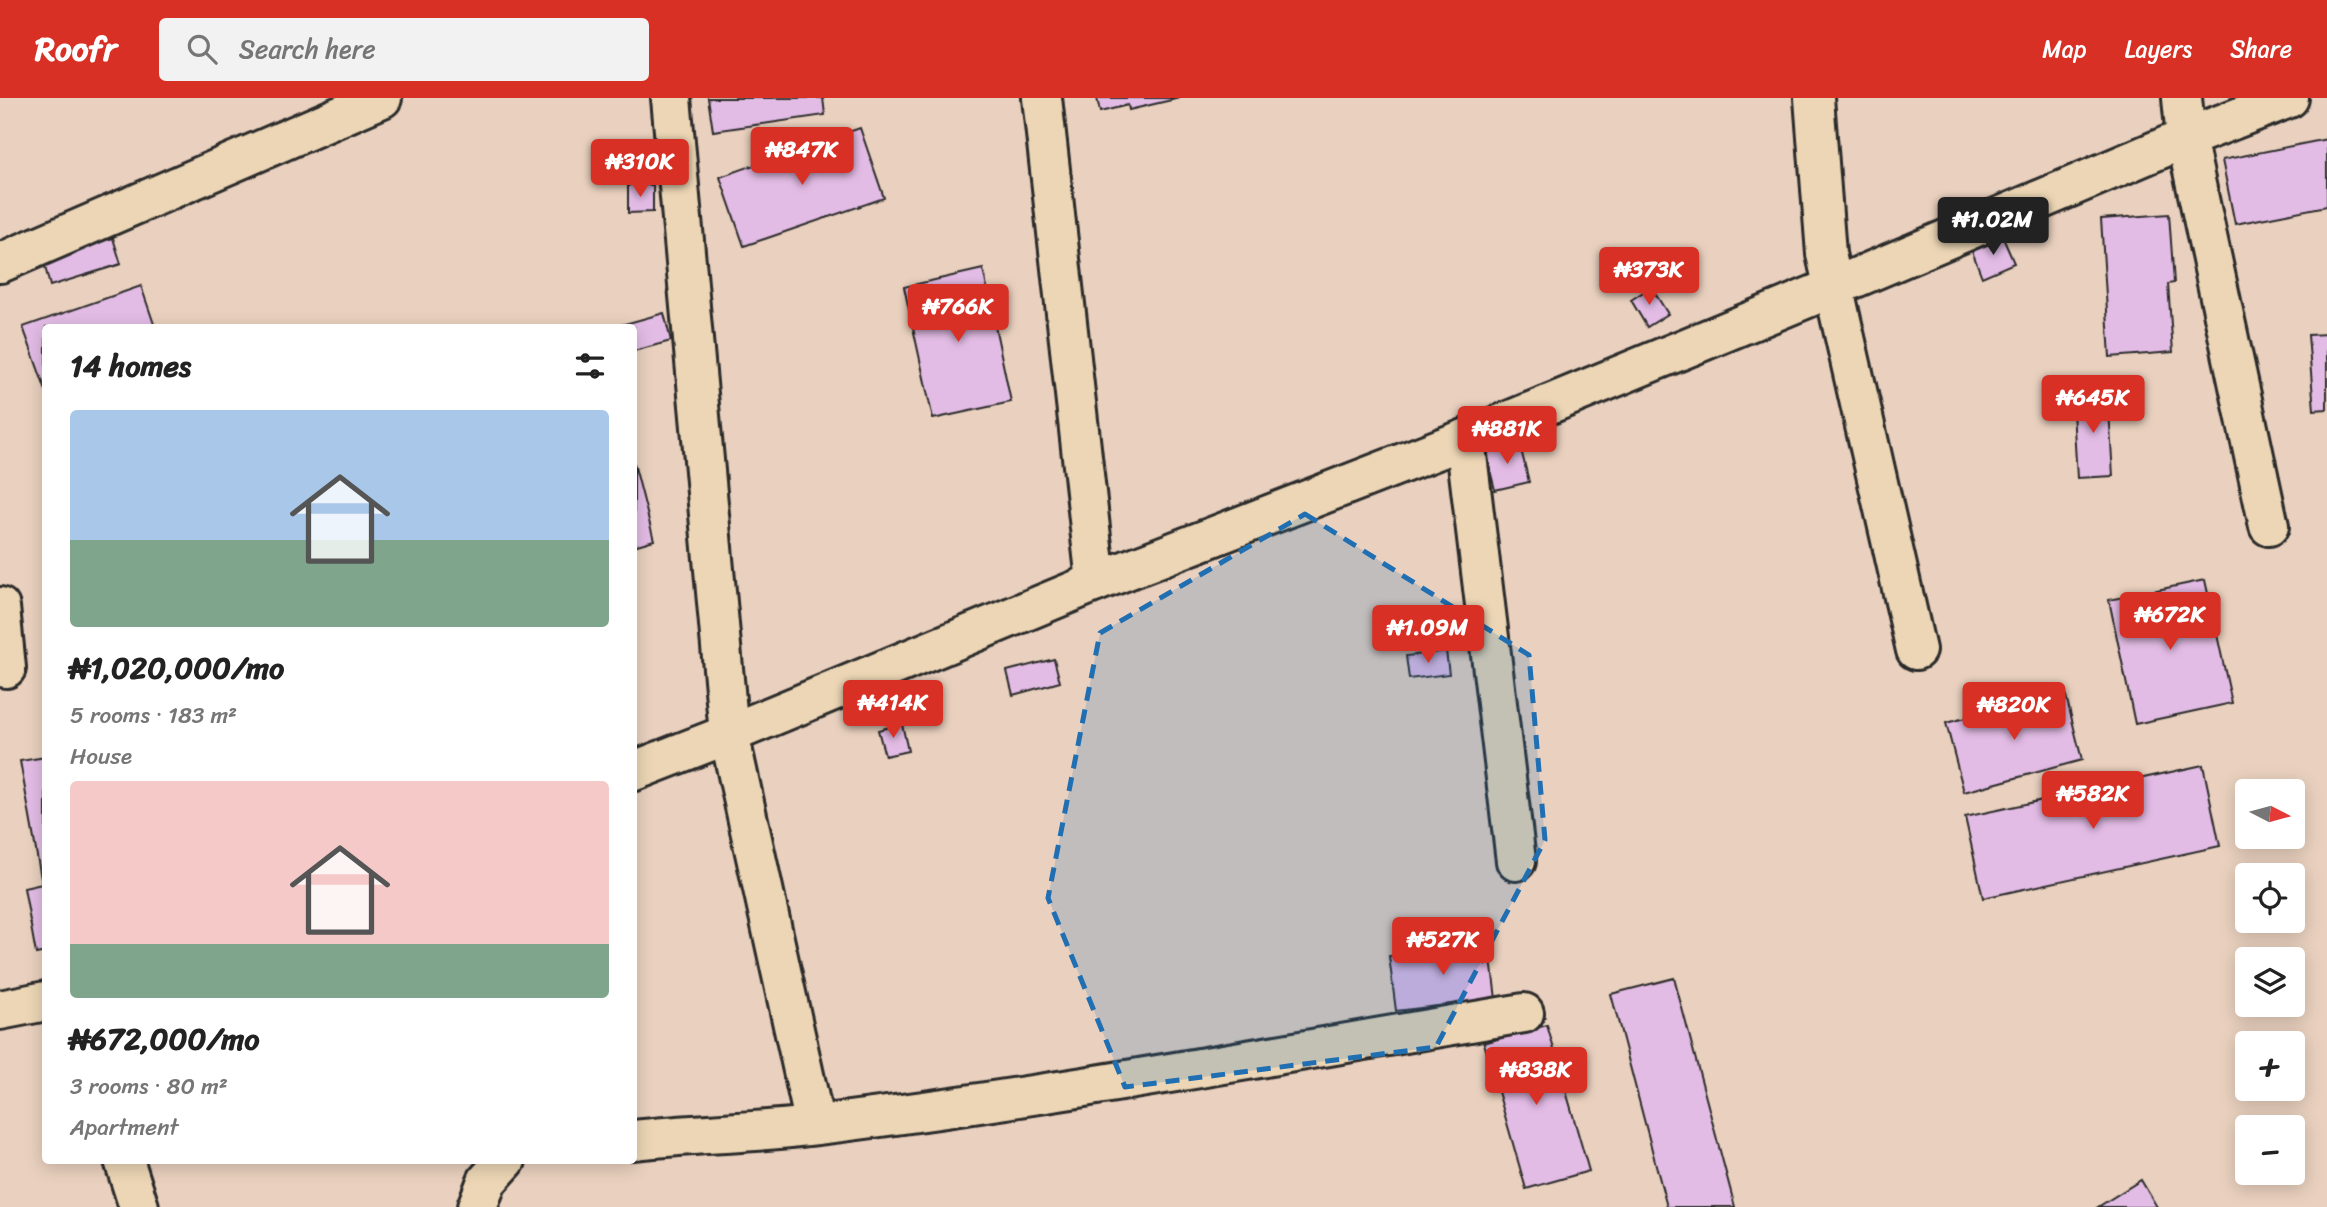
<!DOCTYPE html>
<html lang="en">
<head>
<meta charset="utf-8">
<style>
	:root { --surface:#fff; --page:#f2f2f2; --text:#222; --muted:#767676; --accent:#d93025 }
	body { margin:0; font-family:Sriracha,sans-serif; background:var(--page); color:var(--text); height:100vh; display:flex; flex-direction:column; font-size:26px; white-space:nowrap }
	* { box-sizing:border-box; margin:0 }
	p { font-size:23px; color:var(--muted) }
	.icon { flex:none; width:38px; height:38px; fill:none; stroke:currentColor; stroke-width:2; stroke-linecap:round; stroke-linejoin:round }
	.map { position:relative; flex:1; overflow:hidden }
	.details { position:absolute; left:42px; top:226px; width:595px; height:840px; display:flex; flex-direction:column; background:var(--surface); border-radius:7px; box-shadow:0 4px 18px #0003 }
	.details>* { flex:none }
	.needle { width:46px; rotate:96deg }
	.tools { position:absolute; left:2235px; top:681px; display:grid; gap:14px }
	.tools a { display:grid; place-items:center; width:70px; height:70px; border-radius:7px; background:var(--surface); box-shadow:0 4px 18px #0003; font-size:35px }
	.price { position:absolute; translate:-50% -60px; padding:0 16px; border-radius:7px; background:var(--accent); color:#fff; font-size:23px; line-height:46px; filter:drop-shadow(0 2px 4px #0008) }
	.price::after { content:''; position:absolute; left:50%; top:42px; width:21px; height:16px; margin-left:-10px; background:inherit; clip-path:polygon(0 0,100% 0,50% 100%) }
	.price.current { background:#222; color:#fff }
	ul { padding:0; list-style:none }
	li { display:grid; align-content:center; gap:14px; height:371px; padding:0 28px }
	li span { display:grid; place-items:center; height:217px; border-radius:7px; color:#555 }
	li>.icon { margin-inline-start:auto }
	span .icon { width:126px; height:126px; fill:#fffc; stroke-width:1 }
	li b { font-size:30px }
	h2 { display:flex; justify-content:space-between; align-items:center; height:84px; padding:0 28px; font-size:30px }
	header { display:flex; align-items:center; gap:42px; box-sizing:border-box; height:98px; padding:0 35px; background:var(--accent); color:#fff }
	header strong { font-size:33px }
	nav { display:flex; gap:38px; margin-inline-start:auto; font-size:24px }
	.search { width:490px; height:63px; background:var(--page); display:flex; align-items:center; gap:18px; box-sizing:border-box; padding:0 24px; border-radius:7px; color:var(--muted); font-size:26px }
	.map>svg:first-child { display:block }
	.building { fill:#e3bce5; stroke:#2b2b2b; stroke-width:2 }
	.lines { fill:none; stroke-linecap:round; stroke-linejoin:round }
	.minor-casing { stroke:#2b2b2b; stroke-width:44 }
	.minor { stroke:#ecd6b5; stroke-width:38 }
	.marked { fill:#1f6fb2; fill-opacity:0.2; stroke:#1f6fb2; stroke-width:5; stroke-dasharray:14 9; stroke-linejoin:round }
</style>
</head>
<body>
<header>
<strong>Roofr</strong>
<div class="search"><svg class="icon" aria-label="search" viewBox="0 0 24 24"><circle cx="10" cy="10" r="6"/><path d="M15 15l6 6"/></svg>Search here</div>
<nav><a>Map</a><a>Layers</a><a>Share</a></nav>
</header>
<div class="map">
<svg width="2327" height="1109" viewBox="0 0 2327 1109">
	<rect width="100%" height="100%" fill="#ead1bf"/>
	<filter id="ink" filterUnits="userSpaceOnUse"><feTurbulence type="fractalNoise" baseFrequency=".0143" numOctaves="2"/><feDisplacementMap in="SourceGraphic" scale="14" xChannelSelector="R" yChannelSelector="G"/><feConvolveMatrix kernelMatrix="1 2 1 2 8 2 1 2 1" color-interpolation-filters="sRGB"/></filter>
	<g filter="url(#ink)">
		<g class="building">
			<polygon points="708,0 823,0 825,17 713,33"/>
			<polygon points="1097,0 1180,0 1129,12 1128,7 1100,14"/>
			<polygon points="860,30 884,100 744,148 720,79"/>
			<polygon points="2327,41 2327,108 2235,126 2222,62"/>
			<polygon points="628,87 653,87 653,114 628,115"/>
			<polygon points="2169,116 2174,185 2168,186 2173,254 2110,259 2101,121"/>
			<polygon points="113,140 121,166 50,188 43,161"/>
			<polygon points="2003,140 2014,165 1982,179 1972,153"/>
			<polygon points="983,171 1011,304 933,321 904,189"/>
			<polygon points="141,188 155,229 46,229 46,293 23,229"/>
			<polygon points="1651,189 1668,216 1647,229 1631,202"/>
			<polygon points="664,215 671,243 634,253 634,229 621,229 621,227"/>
			<polygon points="2327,236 2327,311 2314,312 2308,237"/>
			<polygon points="2108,294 2113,378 2077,380 2072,297"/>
			<polygon points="1519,343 1529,384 1495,392 1485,352"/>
			<polygon points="634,365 654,442 634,448"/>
			<polygon points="2205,482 2232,605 2135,626 2109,502"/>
			<polygon points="1446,553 1449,576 1409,581 1406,558"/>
			<polygon points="1054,561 1060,584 1013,597 1007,573"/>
			<polygon points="2065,594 2082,662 1964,694 1946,625"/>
			<polygon points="902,626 908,653 885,658 878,632"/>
			<polygon points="46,659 46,854 36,856 24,790 42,786 20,663"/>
			<polygon points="2203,667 2220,748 1983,800 1965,719"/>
			<polygon points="1489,845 1496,901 1396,913 1389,858"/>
			<polygon points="1674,880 1735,1109 1667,1109 1611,896"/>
			<polygon points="1547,927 1589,1073 1526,1091 1484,945"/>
			<polygon points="2141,1082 2157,1109 2098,1109"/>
		</g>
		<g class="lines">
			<g class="minor-casing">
				<g id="minor">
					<polyline points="671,0 729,636 815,1027"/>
					<polyline points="1042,0 1096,484"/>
					<polyline points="1814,0 1826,156 1916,552"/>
					<polyline points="2182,0 2186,40 2269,428"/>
					<polyline points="0,165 382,0"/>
					<polyline points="1465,341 1516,763"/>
					<polyline points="0,509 6,570"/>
					<polyline points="634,673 729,636 1096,484 1465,341 1834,189 2186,40 2289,0"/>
					<polyline points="0,912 46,903"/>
					<path d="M 634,1042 C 695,1035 757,1035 818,1027 C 1054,998 1289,954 1524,915"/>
					<polyline points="124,1062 139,1109"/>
					<polyline points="477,1109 487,1083 506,1062"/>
				</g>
			</g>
			<use href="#minor" class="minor"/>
		</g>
	</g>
	<path class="marked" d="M 1305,416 L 1529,557 L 1545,742 L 1436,949 L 1125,989 L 1048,800 L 1100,535 Z"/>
</svg>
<div class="tools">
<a><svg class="needle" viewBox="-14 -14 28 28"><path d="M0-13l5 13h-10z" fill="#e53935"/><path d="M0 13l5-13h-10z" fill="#767676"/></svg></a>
<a><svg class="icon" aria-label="locate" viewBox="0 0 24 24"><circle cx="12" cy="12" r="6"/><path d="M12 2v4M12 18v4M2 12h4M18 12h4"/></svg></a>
<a><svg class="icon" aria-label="layers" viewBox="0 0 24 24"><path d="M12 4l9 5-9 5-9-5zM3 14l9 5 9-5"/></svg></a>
<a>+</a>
<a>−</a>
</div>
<b class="price" style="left:802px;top:89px">₦847K</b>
<b class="price" style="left:640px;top:101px">₦310K</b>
<b class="price current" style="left:1993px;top:159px">₦1.02M</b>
<b class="price" style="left:1649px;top:209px">₦373K</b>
<b class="price" style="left:958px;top:246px">₦766K</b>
<b class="price" style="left:2093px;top:337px">₦645K</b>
<b class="price" style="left:1507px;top:368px">₦881K</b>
<b class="price" style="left:2170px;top:554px">₦672K</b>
<b class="price" style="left:1428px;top:567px">₦1.09M</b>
<b class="price" style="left:893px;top:642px">₦414K</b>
<b class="price" style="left:2014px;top:644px">₦820K</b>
<b class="price" style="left:2093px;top:733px">₦582K</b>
<b class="price" style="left:1443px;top:879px">₦527K</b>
<b class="price" style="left:1536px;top:1009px">₦838K</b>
<section class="details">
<h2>14 homes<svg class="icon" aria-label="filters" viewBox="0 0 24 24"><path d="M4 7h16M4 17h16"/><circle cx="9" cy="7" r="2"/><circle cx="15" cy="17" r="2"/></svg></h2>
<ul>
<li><span style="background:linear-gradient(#a9c7e8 60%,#7fa58c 0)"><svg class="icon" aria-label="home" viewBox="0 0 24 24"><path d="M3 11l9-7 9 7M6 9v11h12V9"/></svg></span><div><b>₦1,020,000/mo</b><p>5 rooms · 183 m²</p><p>House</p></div></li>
<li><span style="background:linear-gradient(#f6c9c9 75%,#7fa58c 0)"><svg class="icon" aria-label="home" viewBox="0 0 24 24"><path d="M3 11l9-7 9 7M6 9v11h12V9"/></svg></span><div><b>₦672,000/mo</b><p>3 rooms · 80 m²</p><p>Apartment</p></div></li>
</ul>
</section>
</div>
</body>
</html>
